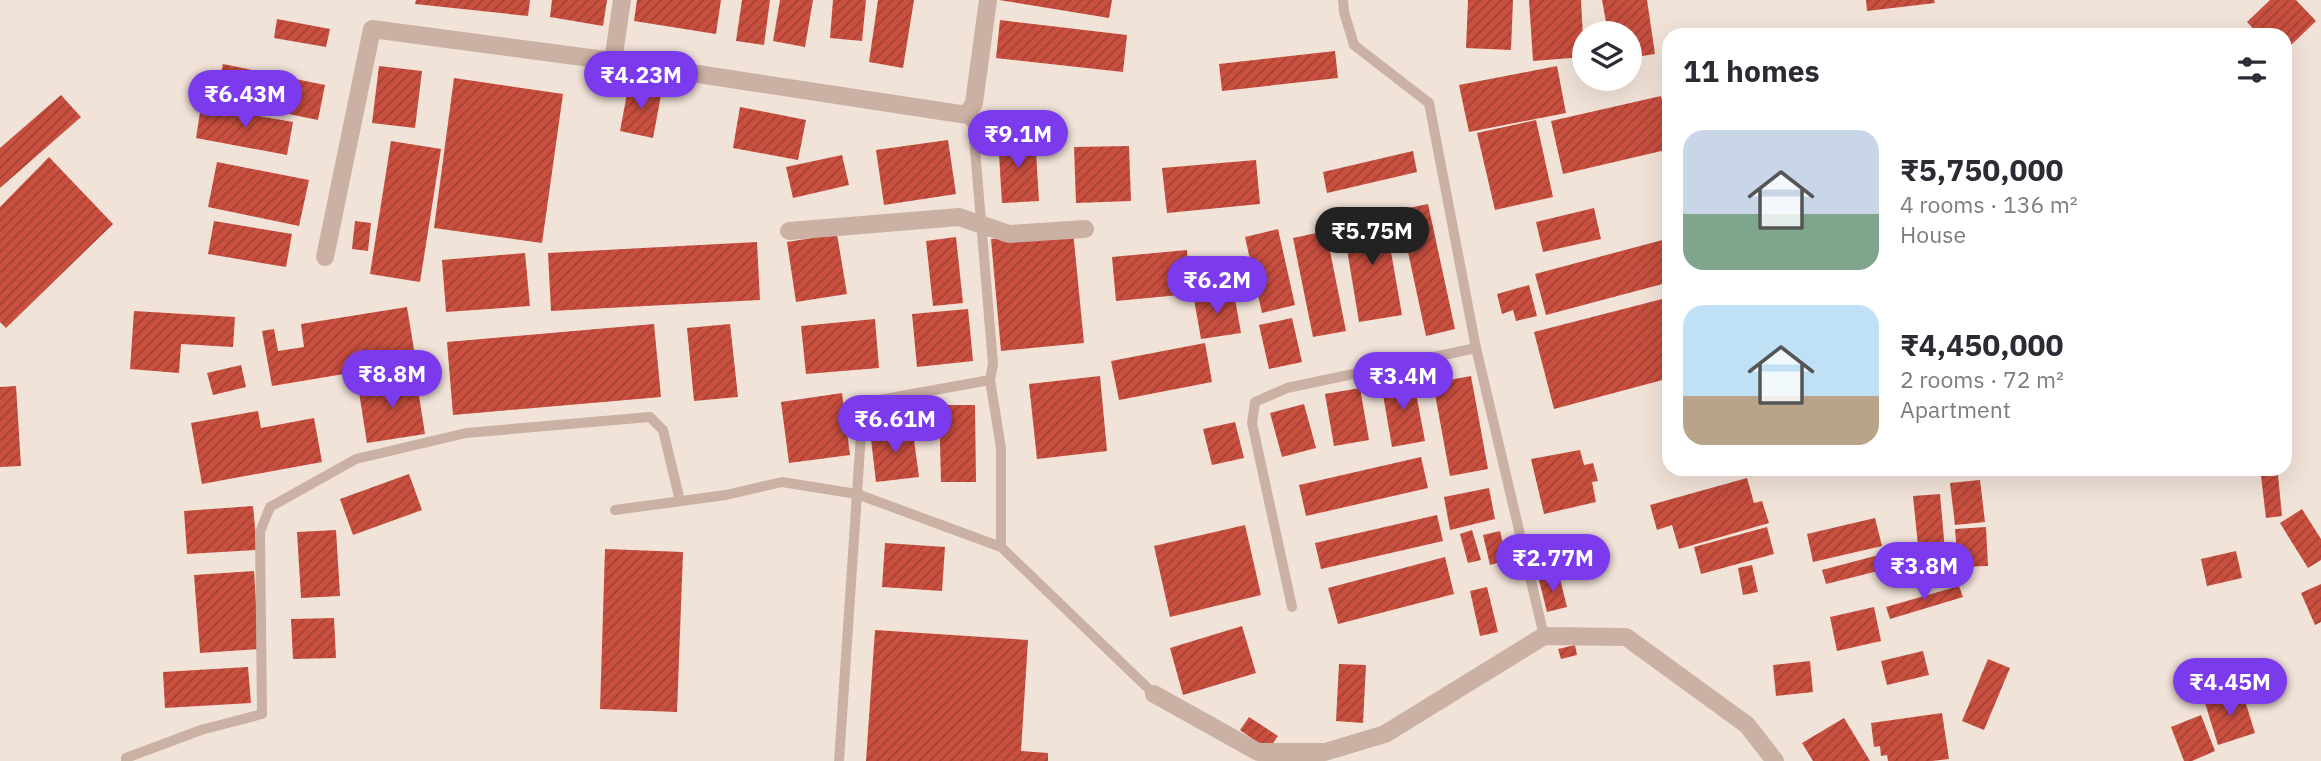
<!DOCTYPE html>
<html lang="en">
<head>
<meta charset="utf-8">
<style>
	:root { --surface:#fff; --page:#f2f2f3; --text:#2b2b33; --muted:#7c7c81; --accent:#7c3aed }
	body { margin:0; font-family:"IBM Plex Sans",sans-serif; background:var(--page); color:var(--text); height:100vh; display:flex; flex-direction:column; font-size:26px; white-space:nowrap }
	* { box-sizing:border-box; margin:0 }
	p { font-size:23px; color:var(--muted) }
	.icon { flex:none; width:38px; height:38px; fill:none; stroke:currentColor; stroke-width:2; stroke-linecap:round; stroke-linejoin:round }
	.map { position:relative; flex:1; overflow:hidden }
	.sheet { position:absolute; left:1662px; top:28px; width:630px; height:448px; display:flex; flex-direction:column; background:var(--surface); border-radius:21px; box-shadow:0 7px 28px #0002 }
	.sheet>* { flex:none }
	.controls { position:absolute; left:1572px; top:21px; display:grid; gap:14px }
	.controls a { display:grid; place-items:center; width:70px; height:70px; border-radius:50%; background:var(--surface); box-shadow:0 7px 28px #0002; font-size:35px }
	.price { position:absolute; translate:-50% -60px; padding:0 16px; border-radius:24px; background:var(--accent); color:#fff; font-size:23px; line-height:46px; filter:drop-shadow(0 2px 4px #0008) }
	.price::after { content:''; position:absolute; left:50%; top:42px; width:21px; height:16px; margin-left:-10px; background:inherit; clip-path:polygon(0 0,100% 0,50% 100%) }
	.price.selected { background:#222; color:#fff }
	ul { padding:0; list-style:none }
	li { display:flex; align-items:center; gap:21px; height:175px; padding:0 21px }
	li span { display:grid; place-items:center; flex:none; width:196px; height:140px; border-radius:21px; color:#555 }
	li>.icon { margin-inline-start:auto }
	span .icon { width:84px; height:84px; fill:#fffc; stroke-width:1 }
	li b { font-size:30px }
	h2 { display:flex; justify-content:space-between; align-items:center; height:84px; padding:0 21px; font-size:30px }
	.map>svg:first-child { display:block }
	.building { fill:url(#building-hatch) }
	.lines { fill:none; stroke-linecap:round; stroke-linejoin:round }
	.service { stroke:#cab1a4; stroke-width:10 }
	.minor { stroke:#cab1a4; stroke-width:18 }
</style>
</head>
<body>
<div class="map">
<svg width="2321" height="761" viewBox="0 0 2321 761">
	<defs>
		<pattern id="building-hatch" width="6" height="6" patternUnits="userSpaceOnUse" patternTransform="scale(1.75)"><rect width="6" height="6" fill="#c94f3f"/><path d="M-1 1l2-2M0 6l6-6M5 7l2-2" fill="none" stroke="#a44235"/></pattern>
	</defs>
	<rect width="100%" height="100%" fill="#f2e3d8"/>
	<g class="building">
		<polygon points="416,0 530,0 528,16 415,4"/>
		<polygon points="552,0 607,0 603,26 550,17"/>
		<polygon points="637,0 721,0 716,34 634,21"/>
		<polygon points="742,0 770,0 764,45 736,41"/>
		<polygon points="780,0 813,0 805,47 773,41"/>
		<polygon points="833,0 866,0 862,41 830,38"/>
		<polygon points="878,0 914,0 903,68 869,62"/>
		<polygon points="999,0 1112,0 1109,18"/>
		<polygon points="1468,0 1513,0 1511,50 1466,48"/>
		<polygon points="1529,0 1581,0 1584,57 1533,61"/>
		<polygon points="1602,0 1647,0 1655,54 1629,58 1629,33 1608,33"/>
		<polygon points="1866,0 1934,0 1935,3 1867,11"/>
		<polygon points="2270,0 2296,0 2316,21 2286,50 2286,35 2259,35 2247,22"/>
		<polygon points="277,19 330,29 326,47 274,38"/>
		<polygon points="1000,20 1127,35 1123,72 996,58"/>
		<polygon points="1335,51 1338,78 1222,91 1219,64"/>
		<polygon points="223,64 325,85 318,120 215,99"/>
		<polygon points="379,66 422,71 415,128 372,123"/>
		<polygon points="1557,66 1566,113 1469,132 1459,85"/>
		<polygon points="454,78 563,94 542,243 434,228"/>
		<polygon points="629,83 662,90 653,138 620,131"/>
		<polygon points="61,95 81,117 0,188 0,148"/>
		<polygon points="1661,96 1670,132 1670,149 1563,174 1551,121"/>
		<polygon points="201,106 293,122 287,155 196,138"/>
		<polygon points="740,107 806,120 798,160 733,148"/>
		<polygon points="1536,120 1553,197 1495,210 1477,133"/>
		<polygon points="1035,136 1039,201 1002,203 998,138"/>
		<polygon points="948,140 956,194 884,205 876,150"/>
		<polygon points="391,141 441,149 420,282 370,274"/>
		<polygon points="1129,146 1131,201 1076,203 1074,147"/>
		<polygon points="1413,151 1417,172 1327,193 1323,172"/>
		<polygon points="842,155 849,185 793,198 786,167"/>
		<polygon points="49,157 113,224 6,328 0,322 0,207"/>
		<polygon points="1256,160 1260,204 1167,213 1162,168"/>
		<polygon points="217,162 309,180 299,226 208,207"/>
		<polygon points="1428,204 1455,329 1426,336 1399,210"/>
		<polygon points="1594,208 1601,239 1543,252 1536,222"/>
		<polygon points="1384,212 1402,315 1359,322 1342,219"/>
		<polygon points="214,221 292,234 286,267 208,254"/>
		<polygon points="355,221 371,223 368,251 352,249"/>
		<polygon points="1278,229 1295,305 1262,313 1245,237"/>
		<polygon points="1073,231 1084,343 1001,351 991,239"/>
		<polygon points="1326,231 1346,331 1313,337 1293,238"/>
		<polygon points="837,234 847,294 796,302 787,242"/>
		<polygon points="956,237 963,303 933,306 926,241"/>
		<polygon points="1670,238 1670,282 1546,315 1535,274"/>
		<polygon points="757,242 760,300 551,311 548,253"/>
		<polygon points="1187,250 1190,294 1116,301 1112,257"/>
		<polygon points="525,253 530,306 446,312 442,260"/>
		<polygon points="1529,285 1537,316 1516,321 1513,310 1502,314 1497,294"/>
		<polygon points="1234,293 1241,333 1201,339 1194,299"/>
		<polygon points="1670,297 1670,378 1554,409 1534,332"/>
		<polygon points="407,307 416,362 272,386 262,331 274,329 278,351 304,347 301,324"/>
		<polygon points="968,309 973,361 917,367 912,314"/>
		<polygon points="134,311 235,317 233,347 181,344 179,373 130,369"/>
		<polygon points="1292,318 1302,362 1269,369 1259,325"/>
		<polygon points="875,319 879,368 806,374 801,326"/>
		<polygon points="654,324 661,397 453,415 447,342"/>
		<polygon points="730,324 738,397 694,401 687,328"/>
		<polygon points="1205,343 1212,382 1119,400 1111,361"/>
		<polygon points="241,365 246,387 213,395 207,373"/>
		<polygon points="1100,376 1107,451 1037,459 1029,384"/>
		<polygon points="1471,376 1488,469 1450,476 1433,383"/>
		<polygon points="416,377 425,434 367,443 358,386"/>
		<polygon points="1413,377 1425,441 1392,447 1381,383"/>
		<polygon points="16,386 21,466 0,467 0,387"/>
		<polygon points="1360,388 1369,440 1334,446 1325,394"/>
		<polygon points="842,393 850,455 789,463 781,402"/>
		<polygon points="1304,404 1316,448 1282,457 1270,413"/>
		<polygon points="939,405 975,405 976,482 941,482"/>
		<polygon points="258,411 261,428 314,418 322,462 202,484 191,423"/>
		<polygon points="1235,422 1244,458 1212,465 1203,429"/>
		<polygon points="912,425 919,477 876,482 871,439 883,437 882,429"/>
		<polygon points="1580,450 1584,465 1593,463 1598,481 1592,482 1596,502 1544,514 1531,459"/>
		<polygon points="1421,457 1428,488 1306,516 1299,485"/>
		<polygon points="1827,469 1951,469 1951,473 1827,475"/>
		<polygon points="409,474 422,510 353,535 340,499"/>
		<polygon points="2278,475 2282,516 2266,518 2261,476"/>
		<polygon points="1747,478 1754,503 1762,501 1769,523 1679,549 1672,525 1657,530 1650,505"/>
		<polygon points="1980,480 1985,522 1955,525 1950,483"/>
		<polygon points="1489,488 1495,519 1450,530 1444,497"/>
		<polygon points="1940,494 1947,573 1921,576 1913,496"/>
		<polygon points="253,506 257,550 187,554 184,511"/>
		<polygon points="2302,509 2321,539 2321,560 2308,568 2280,523"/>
		<polygon points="1437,515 1443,541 1321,569 1315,543"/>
		<polygon points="1875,518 1882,546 1813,562 1807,534"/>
		<polygon points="1245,525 1261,595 1170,617 1154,546"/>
		<polygon points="1767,527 1774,554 1701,574 1694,547"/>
		<polygon points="1986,527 1988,566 1958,567 1955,529"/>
		<polygon points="336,530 340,596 301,598 297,532"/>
		<polygon points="1472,530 1481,560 1468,563 1460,534"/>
		<polygon points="1500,531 1507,560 1490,565 1483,535"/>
		<polygon points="885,543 945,547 942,591 882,587"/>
		<polygon points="605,549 683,552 677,712 600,709"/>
		<polygon points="2236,551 2242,578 2207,586 2201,559"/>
		<polygon points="1890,552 1894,567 1826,584 1822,570"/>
		<polygon points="1445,557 1454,594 1338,624 1328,588"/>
		<polygon points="1752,565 1758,592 1743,595 1738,568"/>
		<polygon points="254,571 259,649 200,653 194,575"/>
		<polygon points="1559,575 1567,607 1547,612 1539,580"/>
		<polygon points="2321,584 2321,622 2315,625 2301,593"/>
		<polygon points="1959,586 1963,597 1890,619 1886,607"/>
		<polygon points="1487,587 1498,632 1480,636 1470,591"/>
		<polygon points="1874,607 1881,641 1837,651 1830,617"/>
		<polygon points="334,618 336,658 293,659 291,619"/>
		<polygon points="1242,626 1256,673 1183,695 1170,648"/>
		<polygon points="875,630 1028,640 1021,751 1048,753 1048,761 866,761"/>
		<polygon points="1575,645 1577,655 1561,659 1558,649"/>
		<polygon points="1923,651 1929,675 1887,685 1881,661"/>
		<polygon points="1988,659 2010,668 1984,730 1962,721"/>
		<polygon points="1810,661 1813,692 1776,696 1773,665"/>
		<polygon points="1339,664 1366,665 1363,723 1336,721"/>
		<polygon points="248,667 251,703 165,708 163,672"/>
		<polygon points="2242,691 2255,733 2218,745 2205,703"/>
		<polygon points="1942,713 1949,759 1932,761 1888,761 1887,755 1881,756 1880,746 1874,747 1871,723"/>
		<polygon points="2201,715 2215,751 2192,761 2184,761 2171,727"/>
		<polygon points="1249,717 1278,736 1268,750 1240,730"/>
		<polygon points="1844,718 1870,761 1813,761 1802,743"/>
	</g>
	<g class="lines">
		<g class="service">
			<polyline points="1343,0 1344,12 1354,45 1429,103 1476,348 1544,636"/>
			<polyline points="967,115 973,126 993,364 990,380 1001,448 1001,547"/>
			<polyline points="615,510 726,495 782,482 857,494 1001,547 1154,694"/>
			<polyline points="1292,607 1252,423 1255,402 1287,388 1476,348"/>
			<polyline points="126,761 126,758 201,730 262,714 260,532 270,507 356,459 466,433 650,417 663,430 680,501"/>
			<polyline points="839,761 861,434 879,400 990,380"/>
		</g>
		<g class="minor">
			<polyline points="613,61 622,0"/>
			<polyline points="789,231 959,217 1009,234 1085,229"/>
			<polyline points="325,257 372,29 613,61 967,115 974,103 988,0"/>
			<polyline points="1154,694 1258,752 1325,752 1385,734 1544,636 1626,637 1747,725 1775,761"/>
		</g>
	</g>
</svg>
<div class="controls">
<a><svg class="icon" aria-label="layers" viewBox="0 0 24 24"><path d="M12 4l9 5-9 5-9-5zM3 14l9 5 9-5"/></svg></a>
</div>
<b class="price" style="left:641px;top:111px">₹4.23M</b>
<b class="price" style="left:245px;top:130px">₹6.43M</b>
<b class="price" style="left:1018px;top:170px">₹9.1M</b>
<b class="price selected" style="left:1372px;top:267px">₹5.75M</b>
<b class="price" style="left:1217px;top:316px">₹6.2M</b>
<b class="price" style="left:392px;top:410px">₹8.8M</b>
<b class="price" style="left:1403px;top:412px">₹3.4M</b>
<b class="price" style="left:895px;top:455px">₹6.61M</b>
<b class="price" style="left:1553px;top:594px">₹2.77M</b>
<b class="price" style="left:1924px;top:602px">₹3.8M</b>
<b class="price" style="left:2230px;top:718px">₹4.45M</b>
<section class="sheet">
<h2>11 homes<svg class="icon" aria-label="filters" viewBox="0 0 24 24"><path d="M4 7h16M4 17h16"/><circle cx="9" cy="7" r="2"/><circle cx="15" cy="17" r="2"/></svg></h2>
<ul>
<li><span style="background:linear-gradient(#c9d6e8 60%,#7fa58c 0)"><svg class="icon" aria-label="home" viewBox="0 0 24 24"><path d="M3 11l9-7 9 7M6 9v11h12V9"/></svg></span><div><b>₹5,750,000</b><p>4 rooms · 136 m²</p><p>House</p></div></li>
<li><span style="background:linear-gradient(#bfe0f5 65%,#b9a48a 0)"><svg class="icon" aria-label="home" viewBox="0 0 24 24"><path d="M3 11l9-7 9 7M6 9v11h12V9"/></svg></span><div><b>₹4,450,000</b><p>2 rooms · 72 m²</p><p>Apartment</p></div></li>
</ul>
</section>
</div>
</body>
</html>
